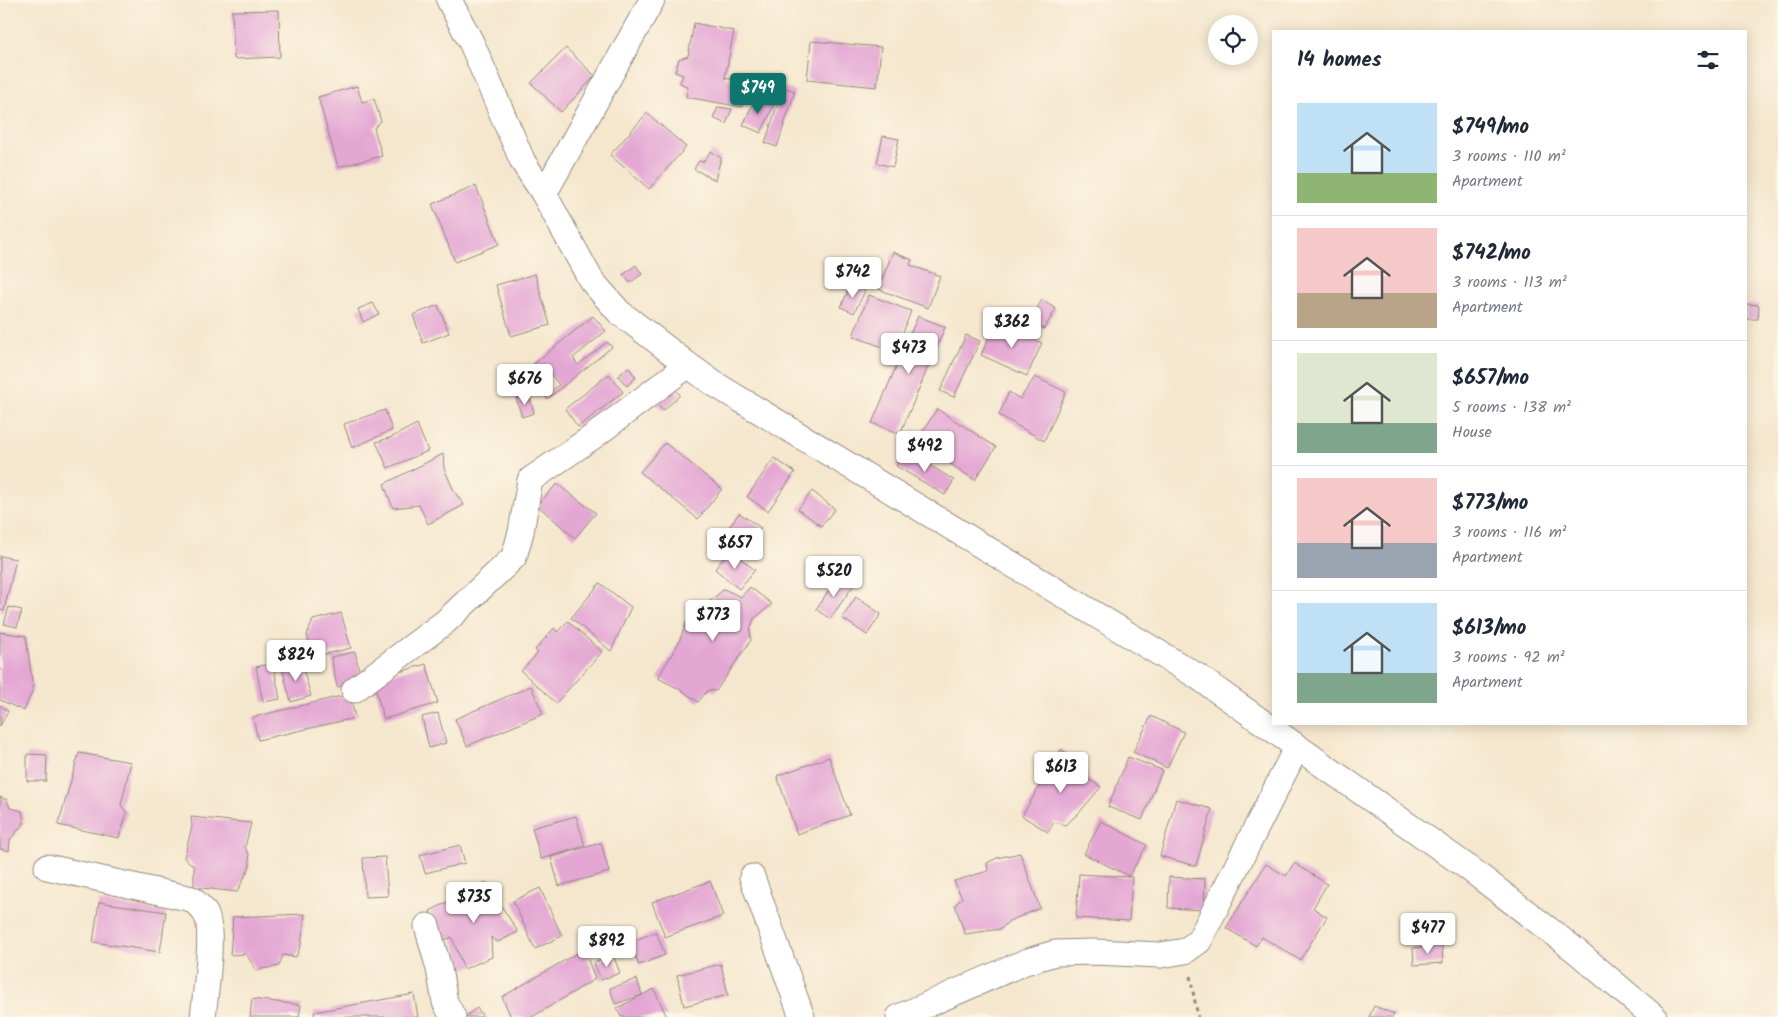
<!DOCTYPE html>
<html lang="en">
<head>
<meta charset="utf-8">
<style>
	:root { --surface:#fff; --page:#f2f2f3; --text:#1f2937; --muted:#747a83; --line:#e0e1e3; --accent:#0f766e }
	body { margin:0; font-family:Kalam,sans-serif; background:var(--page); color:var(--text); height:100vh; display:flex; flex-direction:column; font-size:19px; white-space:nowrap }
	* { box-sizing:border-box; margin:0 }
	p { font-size:16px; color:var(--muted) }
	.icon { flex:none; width:28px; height:28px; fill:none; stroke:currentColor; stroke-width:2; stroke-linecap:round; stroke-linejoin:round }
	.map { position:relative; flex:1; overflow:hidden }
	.panel { position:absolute; left:1272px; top:30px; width:475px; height:695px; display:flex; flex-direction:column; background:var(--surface); border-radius:0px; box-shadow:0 2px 12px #0003 }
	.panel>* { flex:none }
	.buttons { position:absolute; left:1208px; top:15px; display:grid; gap:10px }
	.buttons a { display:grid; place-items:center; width:50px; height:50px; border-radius:50%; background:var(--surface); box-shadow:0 2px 12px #0003; font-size:25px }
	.price { position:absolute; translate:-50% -42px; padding:0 11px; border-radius:5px; background:#fff; color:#222; font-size:16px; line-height:32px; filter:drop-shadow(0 1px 2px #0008) }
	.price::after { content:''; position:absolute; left:50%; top:30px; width:15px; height:11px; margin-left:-8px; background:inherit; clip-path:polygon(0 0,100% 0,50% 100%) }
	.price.on { background:var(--accent); color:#fff }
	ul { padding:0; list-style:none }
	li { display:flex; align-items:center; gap:15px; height:125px; padding:0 25px }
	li+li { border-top:1px solid var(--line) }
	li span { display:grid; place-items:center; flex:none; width:140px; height:100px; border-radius:0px; color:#555 }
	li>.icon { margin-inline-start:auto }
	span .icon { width:60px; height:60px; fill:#fffc; stroke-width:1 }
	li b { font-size:21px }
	h2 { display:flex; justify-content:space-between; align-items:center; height:60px; padding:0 25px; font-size:21px }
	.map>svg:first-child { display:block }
	.building { fill:#e4a7d4 }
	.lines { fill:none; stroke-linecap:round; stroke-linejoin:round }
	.minor-casing { stroke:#90897c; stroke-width:27 }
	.path { stroke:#90897c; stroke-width:3; stroke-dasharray:4 4; stroke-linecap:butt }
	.minor { stroke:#fff; stroke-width:25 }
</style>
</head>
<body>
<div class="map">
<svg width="1778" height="1017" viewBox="0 0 1778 1017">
	<rect width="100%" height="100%" fill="#fcf5e5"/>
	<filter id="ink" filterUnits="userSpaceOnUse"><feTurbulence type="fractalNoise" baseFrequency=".02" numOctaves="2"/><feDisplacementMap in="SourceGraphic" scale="10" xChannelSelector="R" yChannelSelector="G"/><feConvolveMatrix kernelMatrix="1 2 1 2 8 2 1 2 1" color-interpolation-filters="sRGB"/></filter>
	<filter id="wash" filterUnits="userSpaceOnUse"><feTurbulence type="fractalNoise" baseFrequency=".0096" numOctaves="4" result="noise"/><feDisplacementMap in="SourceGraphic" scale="20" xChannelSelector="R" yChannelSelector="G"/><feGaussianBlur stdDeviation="1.12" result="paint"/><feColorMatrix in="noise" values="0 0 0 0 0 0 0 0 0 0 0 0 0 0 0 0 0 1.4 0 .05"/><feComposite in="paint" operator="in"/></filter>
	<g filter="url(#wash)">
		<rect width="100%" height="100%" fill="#f5e7ce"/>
		<g id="blocks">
			<g class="building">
				<polygon points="279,10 280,57 234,59 232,11"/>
				<polygon points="694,23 734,31 725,78 747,82 742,107 686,97 688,87 680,83 683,75 675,72 679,59 688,56"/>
				<polygon points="811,41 881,47 877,87 807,80"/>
				<polygon points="566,48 595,76 561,112 531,83"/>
				<polygon points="357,86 362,102 374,99 381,121 374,128 382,156 338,167 318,97"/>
				<polygon points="783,87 795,91 777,147 765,143"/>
				<polygon points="756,97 774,105 761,133 743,125"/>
				<polygon points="718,107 732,109 726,124 713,118"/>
				<polygon points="647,113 686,147 649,189 610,155"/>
				<polygon points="883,136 899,139 893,167 877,163"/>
				<polygon points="711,151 721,158 715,180 694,169 699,161 703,162"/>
				<polygon points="476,186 499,244 455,262 432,204"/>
				<polygon points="893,252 912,260 910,265 940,276 928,308 878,289"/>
				<polygon points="636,265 642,274 630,283 623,275"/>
				<polygon points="535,274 550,325 511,336 496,285"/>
				<polygon points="851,284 865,291 854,313 841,307"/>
				<polygon points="869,295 911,311 896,352 853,336"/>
				<polygon points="1042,300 1056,309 1044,329 1030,320"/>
				<polygon points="373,303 379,314 363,322 358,309"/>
				<polygon points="1746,304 1759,305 1758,319 1746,319"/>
				<polygon points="438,305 449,333 423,343 413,315"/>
				<polygon points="593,316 606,331 573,358 578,365 607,342 612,347 547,399 545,396 559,385 551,375 532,391 519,376"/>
				<polygon points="918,316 945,327 900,434 872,423"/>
				<polygon points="996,322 1042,343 1027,376 981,355"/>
				<polygon points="966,335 980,341 954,397 940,391"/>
				<polygon points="628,367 636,377 627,386 618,376"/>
				<polygon points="609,374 623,392 578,427 565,409"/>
				<polygon points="1035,377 1066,392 1044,441 999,415 1009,392 1020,399"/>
				<polygon points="669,383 680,395 663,411 653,399"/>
				<polygon points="529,395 534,413 522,417 516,398"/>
				<polygon points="937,409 996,447 975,480 916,442"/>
				<polygon points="385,410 392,430 352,448 344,424"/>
				<polygon points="417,424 428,451 388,468 376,442 392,437"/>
				<polygon points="665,443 722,489 698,519 640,472"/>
				<polygon points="906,451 954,480 945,495 896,466"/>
				<polygon points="443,454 444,468 454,491 464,505 428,524 419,505 393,508 384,484"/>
				<polygon points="774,458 795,472 768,511 747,497"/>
				<polygon points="557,484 596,513 575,538 537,505"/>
				<polygon points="812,491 835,509 821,526 798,509"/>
				<polygon points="739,513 761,528 743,554 721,539"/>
				<polygon points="730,550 755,570 739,589 715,569"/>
				<polygon points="0,556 16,559 4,611 0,610"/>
				<polygon points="839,576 853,586 830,619 816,609"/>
				<polygon points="600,583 631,607 611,651 571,618"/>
				<polygon points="750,587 772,604 754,619 750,630 751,640 716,691 708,690 698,702 683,691 658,678 679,642 686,623 696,607 709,602 724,589 741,597"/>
				<polygon points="856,597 881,614 867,635 842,618"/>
				<polygon points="9,607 22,610 17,627 4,624"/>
				<polygon points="341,613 351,648 313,657 307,635 313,620"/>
				<polygon points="568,621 602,652 556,703 521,671 538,653 535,650 554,628 557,632"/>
				<polygon points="0,632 26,636 33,689 24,711 0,700"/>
				<polygon points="355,652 362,682 337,687 331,657"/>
				<polygon points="301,662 311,696 291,702 282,668"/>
				<polygon points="273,663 280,699 263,702 256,667"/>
				<polygon points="426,664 438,703 384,719 373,680"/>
				<polygon points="531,686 543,714 467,746 455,719"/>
				<polygon points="350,694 355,718 258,740 253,717"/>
				<polygon points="0,705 8,711 0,726"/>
				<polygon points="438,713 446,743 429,748 422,717"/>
				<polygon points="1151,716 1184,732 1167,768 1133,752"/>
				<polygon points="1061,749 1087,771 1088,779 1101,787 1078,814 1065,825 1054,822 1048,832 1022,816"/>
				<polygon points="79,753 131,762 121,805 127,813 119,838 58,825"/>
				<polygon points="27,754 47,755 46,781 27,781"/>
				<polygon points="829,757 850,815 797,834 777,776"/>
				<polygon points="1128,757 1162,770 1142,820 1108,807"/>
				<polygon points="0,797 7,800 10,808 22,811 24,823 10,840 9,851 0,849"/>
				<polygon points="1176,799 1212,809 1196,866 1160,856"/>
				<polygon points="576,816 585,846 541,859 532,828"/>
				<polygon points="191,817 251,823 245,847 249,855 250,866 237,892 194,887 194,866 184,858 192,826"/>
				<polygon points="1101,821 1147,845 1129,876 1084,854"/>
				<polygon points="601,843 609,872 559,886 551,857"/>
				<polygon points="460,845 465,863 425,873 420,855"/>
				<polygon points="1020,853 1040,908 1009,921 1001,929 965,934 955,905 962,898 954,881 988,871 987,863 997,858"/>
				<polygon points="385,857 388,896 365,897 363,858"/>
				<polygon points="1294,863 1327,884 1313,908 1327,917 1300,960 1262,937 1256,946 1226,928 1266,864 1286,876"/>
				<polygon points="1079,874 1132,877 1129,921 1076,918"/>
				<polygon points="1169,877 1205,879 1204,910 1168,908"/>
				<polygon points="710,881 723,916 665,937 652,902"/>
				<polygon points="486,882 518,932 498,942 491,937 492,957 464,969 452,937 442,941 430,911"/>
				<polygon points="540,888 562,936 535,949 513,901"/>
				<polygon points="99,902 166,912 160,952 93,942"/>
				<polygon points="305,914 301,945 296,957 283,955 279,966 256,970 246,954 230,955 233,917"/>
				<polygon points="656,932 665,955 639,965 630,942"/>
				<polygon points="1442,945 1443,963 1414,965 1413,948"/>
				<polygon points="584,949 595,979 532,1017 511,1017 502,997"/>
				<polygon points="613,955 620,973 601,980 594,963"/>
				<polygon points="721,964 728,995 684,1006 677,975"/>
				<polygon points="637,979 642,995 615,1004 610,988"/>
				<polygon points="654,989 667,1017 621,1017 617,1008"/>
				<polygon points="414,994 418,1017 315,1017 314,1012"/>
				<polygon points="252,999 301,1005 299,1017 250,1017"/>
				<polygon points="1374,1006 1394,1014 1393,1017 1369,1017"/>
				<polygon points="477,1008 483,1017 465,1017"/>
			</g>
		</g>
	</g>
	<g filter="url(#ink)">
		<use href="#blocks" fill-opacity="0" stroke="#90897c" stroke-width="1"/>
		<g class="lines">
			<g class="minor-casing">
				<g id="minor">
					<polyline points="449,0 472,44 523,162 544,194 591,280 619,312 688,365 713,383 1197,676 1470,869 1575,950 1654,1017"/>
					<polyline points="544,194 652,0"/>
					<polyline points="354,690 445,622 514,557 521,532 530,480 594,436 688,365"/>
					<path d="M 47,867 L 192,899 C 196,903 202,908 205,913 C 215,927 205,998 203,1017"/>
					<polyline points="752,877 802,1017"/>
					<polyline points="427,926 439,969 445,1002 453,1017"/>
					<polyline points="899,1017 1025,962 1055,953 1094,952 1161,955 1185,951 1199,941 1297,747"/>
				</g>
			</g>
			<polyline class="path" points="1190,976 1198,1017"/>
			<use href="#minor" class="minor"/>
		</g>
	</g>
</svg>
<div class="buttons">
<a><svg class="icon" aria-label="locate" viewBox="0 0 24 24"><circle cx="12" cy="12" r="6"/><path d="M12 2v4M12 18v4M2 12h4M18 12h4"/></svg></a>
</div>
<b class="price on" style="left:758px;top:115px">$749</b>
<b class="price" style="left:853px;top:299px">$742</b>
<b class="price" style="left:1012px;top:349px">$362</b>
<b class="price" style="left:909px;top:375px">$473</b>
<b class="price" style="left:525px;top:406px">$676</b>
<b class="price" style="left:925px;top:473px">$492</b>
<b class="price" style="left:735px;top:570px">$657</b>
<b class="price" style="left:834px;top:598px">$520</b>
<b class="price" style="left:713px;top:642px">$773</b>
<b class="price" style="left:296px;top:682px">$824</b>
<b class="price" style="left:1061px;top:794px">$613</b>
<b class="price" style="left:474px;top:924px">$735</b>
<b class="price" style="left:1428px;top:955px">$477</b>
<b class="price" style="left:607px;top:968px">$892</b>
<section class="panel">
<h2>14 homes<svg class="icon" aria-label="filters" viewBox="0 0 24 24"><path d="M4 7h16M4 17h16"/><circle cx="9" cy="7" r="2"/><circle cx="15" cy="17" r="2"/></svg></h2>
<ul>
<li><span style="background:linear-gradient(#bfe0f5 70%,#8fb573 0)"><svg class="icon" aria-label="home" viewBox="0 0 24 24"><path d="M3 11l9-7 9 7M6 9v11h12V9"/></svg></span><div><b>$749/mo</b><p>3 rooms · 110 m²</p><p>Apartment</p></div></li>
<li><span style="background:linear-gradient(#f6c9c9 65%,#b9a48a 0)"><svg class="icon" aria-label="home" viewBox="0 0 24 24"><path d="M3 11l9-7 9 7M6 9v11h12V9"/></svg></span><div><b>$742/mo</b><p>3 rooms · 113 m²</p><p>Apartment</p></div></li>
<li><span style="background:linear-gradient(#dfe7d0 70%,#7fa58c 0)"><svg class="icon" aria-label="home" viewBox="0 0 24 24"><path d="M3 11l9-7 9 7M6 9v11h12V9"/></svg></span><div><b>$657/mo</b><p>5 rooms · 138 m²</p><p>House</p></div></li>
<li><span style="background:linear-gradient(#f6c9c9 65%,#9aa5b1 0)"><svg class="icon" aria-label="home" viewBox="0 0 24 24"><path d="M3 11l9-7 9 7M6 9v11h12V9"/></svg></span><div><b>$773/mo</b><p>3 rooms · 116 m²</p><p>Apartment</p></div></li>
<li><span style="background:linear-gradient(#bfe0f5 70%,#7fa58c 0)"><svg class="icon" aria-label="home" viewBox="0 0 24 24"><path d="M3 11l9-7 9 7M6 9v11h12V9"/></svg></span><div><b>$613/mo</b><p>3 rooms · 92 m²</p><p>Apartment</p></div></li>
</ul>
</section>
</div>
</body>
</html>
